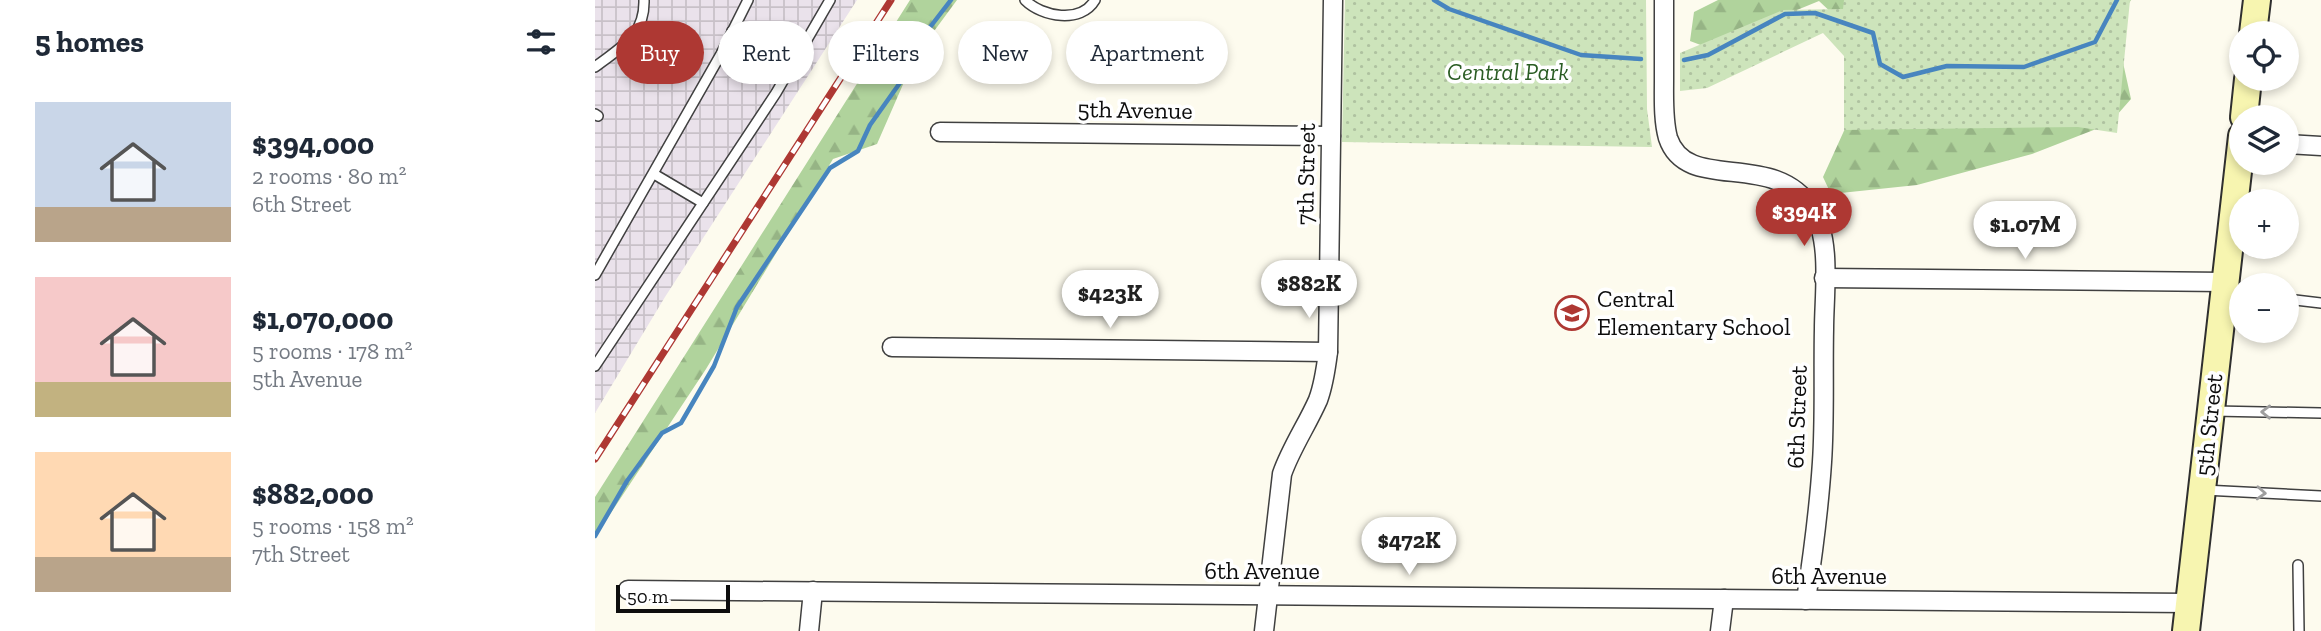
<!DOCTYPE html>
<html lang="en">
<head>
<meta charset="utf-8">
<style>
	:root { --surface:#fff; --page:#f6f6f7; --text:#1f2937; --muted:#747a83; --accent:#ae3833 }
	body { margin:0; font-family:"Zilla Slab",serif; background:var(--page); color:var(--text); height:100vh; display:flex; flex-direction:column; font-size:26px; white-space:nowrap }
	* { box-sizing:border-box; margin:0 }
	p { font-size:23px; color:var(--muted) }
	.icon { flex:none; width:38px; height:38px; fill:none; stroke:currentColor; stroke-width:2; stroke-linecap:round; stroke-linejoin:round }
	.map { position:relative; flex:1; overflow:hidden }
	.sheet { display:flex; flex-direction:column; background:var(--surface); width:595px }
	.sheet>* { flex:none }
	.top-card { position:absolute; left:21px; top:21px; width:665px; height:63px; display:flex; gap:14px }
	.controls { position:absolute; left:1634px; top:21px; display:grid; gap:14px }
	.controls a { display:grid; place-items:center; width:70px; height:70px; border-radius:50%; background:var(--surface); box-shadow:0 4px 10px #0003; font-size:35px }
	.scale { position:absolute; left:21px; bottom:18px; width:114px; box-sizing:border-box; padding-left:7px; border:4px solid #0d0d0d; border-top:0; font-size:19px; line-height:24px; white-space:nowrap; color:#0d0d0d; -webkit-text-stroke:5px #fff; paint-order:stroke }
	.price { position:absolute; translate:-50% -60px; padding:0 16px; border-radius:24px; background:#fff; color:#222; font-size:23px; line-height:46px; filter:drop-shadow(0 2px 4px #0008) }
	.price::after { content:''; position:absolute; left:50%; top:42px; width:21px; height:16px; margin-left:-10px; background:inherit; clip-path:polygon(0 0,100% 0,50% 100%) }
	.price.on { background:var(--accent); color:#fff }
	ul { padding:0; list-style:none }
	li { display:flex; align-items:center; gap:21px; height:175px; padding:0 35px }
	li span { display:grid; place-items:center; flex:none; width:196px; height:140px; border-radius:0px; color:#555 }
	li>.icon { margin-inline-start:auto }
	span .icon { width:84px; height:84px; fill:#fffc; stroke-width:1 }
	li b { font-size:30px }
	h2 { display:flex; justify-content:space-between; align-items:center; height:84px; padding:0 35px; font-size:30px }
	.pill { padding:0 24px; border-radius:32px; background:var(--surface); box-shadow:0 4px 10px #0003; font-size:24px; line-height:63px }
	.pill.on { background:var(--accent); color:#fff }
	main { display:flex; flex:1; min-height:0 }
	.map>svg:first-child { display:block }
	.industrial { fill:url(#industrial-grid) }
	.forest { fill:url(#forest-firs) }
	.park { fill:url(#park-dots) }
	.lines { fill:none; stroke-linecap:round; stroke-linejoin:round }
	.stream { stroke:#4785bf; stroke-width:4.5 }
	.lane-casing { stroke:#404040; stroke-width:12 }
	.street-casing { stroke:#404040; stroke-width:21 }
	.secondary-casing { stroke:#2f2f2f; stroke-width:30 }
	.lane { stroke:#fff; stroke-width:9 }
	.street { stroke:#fff; stroke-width:18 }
	.secondary { stroke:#f7f5b0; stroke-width:26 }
	.rail-casing { stroke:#ae3833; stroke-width:7 }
	.rail { stroke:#fff; stroke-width:4.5; stroke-dasharray:13; stroke-linecap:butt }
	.oneway { stroke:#9e9e9e }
	.labels { text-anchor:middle; stroke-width:7; stroke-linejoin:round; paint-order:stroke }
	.park-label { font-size:24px; font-style:italic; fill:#2b5d24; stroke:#fff }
	.street-label { font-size:24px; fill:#0d0d0d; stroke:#fff }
	.poi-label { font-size:24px; fill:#0d0d0d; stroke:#fff; text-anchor:start }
</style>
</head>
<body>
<main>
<section class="sheet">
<h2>5 homes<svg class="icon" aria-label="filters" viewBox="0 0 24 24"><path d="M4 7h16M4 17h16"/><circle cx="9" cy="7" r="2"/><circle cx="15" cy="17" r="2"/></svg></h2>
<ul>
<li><span style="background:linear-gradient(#c9d6e8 75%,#b9a48a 0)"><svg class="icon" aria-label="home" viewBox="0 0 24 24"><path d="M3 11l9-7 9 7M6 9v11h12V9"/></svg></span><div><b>$394,000</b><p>2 rooms · 80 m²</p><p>6th Street</p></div></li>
<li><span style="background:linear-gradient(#f6c9c9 75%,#c2b280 0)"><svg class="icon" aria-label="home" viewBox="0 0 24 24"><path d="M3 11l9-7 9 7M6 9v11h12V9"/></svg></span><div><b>$1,070,000</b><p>5 rooms · 178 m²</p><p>5th Avenue</p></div></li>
<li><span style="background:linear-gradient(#ffd9b3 75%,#b9a48a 0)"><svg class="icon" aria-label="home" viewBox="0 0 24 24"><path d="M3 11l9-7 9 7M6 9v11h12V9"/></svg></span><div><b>$882,000</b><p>5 rooms · 158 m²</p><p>7th Street</p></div></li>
</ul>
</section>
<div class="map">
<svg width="1726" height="631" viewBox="0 0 1726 631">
	<defs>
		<pattern id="industrial-grid" width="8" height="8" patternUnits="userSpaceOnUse" patternTransform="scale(1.75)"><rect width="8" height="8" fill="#eae2eb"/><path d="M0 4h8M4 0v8" fill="none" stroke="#c8c1c8"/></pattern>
		<pattern id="forest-firs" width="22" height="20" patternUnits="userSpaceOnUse" patternTransform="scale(1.75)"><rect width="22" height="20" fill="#b0d39c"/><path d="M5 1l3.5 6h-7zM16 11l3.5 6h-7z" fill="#96b485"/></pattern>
		<pattern id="park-dots" width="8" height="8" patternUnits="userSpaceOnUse" patternTransform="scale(1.75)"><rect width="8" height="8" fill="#cde4bb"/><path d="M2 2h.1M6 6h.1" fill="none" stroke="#afc2a0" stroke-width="1.8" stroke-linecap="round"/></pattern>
	</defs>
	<rect width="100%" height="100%" fill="#fdfbee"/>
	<polygon class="industrial" points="0,0 262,0 70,297 0,413"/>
	<g class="forest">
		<polygon points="315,0 362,0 320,57 282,144 238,159 111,369 0,537 0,497"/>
		<polygon points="1123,0 1536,0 1520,26 1536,99 1514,124 1437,154 1322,185 1236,194 1228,177 1263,100 1258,33 1224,1 1111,47 1095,41 1099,12"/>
	</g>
	<g class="park">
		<polygon points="750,0 1051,0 1052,109 1057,147 747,142"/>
		<polygon points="1249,0 1535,0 1522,133 1483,127 1249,130 1249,56 1228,33 1112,88 1085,91 1085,53 1188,10 1248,9"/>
	</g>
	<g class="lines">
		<g class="stream">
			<polyline points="839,0 854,9 986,55 1046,59"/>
			<polyline points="1089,60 1113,55 1190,14 1220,13 1278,33 1285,64 1308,77 1352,66 1429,67 1500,42 1522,0"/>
			<polyline points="0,536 32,481 67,433 86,423 119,366 142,307 235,168 263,151 275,125 307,80 312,57 356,0"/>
		</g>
		<g class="lane-casing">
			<g id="lane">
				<path d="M 430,0 C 447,17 486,24 500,0"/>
				<polyline points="137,31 196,68"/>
				<path d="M 0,67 C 26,47 50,36 49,0"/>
				<polyline points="0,114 3,116"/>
				<polyline points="59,174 108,203"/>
				<polyline points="0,275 126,54 153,0"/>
				<polyline points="1630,295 1647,296"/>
				<polyline points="1692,299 1726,303"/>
				<polyline points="0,366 181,93 235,0"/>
				<polyline points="1619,411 1726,413"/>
				<polyline points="1609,490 1726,496"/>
				<polyline points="1703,565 1704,631"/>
			</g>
		</g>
		<g class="street-casing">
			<g id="street">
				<path d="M 1069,0 C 1069,27 1069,53 1069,80 C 1069,99 1068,120 1073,138 C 1092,195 1179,148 1217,209 C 1237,239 1229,294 1229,329 C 1228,373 1230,418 1227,462 C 1224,508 1218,554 1211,600"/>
				<polyline points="345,132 736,136"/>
				<polyline points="1692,144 1726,146"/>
				<polyline points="1229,278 1630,282"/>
				<polyline points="297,347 733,352"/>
				<polyline points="33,590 1594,603"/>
				<polyline points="214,631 218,591"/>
				<path d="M 669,631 L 687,474 C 696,448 712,425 723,400 C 729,384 731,368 733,352 L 738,0"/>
				<polyline points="1125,631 1129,599"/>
			</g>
		</g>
		<g class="secondary-casing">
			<g id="secondary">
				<polyline points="1658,33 1662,0"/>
				<polyline points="1649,117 1653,79"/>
				<polyline points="1591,631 1647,136"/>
			</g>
		</g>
		<use href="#lane" class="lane"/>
		<use href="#street" class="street"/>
		<use href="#secondary" class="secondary"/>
		<g class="rail-casing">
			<polyline id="rail" points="0,459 296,0"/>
		</g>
		<use href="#rail" class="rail"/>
	</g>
	<defs><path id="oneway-chevron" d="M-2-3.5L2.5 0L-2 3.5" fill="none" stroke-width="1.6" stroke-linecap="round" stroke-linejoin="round" transform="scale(1.75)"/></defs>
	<g class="oneway">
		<use href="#oneway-chevron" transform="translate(1671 412) rotate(-179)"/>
		<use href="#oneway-chevron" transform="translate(1666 493) rotate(3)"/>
	</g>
	<defs>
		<g id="school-ring" transform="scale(1.75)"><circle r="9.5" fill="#fff" stroke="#ae3833" stroke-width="1.5"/><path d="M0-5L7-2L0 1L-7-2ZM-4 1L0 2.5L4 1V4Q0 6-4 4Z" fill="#ae3833"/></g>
	</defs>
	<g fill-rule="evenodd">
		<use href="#school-ring" x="977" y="313"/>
	</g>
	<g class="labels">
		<g class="park-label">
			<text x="913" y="80">Central Park</text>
		</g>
		<g class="street-label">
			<text transform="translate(540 110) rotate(1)" y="8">5th Avenue</text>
			<text transform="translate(711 174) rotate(-89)" y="8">7th Street</text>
			<text transform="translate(1202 417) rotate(-88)" y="8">6th Street</text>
			<text transform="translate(1614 425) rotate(-84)" y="8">5th Street</text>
			<text x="667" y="579">6th Avenue</text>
			<text x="1234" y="584">6th Avenue</text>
		</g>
		<g class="poi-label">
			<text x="1002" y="307">Central<tspan x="1002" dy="28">Elementary School</tspan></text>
		</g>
	</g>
</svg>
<div class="controls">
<a><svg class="icon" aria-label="locate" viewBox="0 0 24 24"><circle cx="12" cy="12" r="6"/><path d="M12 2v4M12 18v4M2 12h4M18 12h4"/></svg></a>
<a><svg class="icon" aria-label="layers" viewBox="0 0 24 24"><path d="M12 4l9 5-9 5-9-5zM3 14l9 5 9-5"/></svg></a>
<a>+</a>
<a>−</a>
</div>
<div class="scale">50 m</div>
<b class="price on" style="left:1209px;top:248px">$394K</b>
<b class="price" style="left:1430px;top:261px">$1.07M</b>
<b class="price" style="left:714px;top:320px">$882K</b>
<b class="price" style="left:515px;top:330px">$423K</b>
<b class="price" style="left:814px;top:577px">$472K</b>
<div class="top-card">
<a class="pill on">Buy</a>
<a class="pill">Rent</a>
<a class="pill">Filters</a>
<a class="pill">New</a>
<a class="pill">Apartment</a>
</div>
</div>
</main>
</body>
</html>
